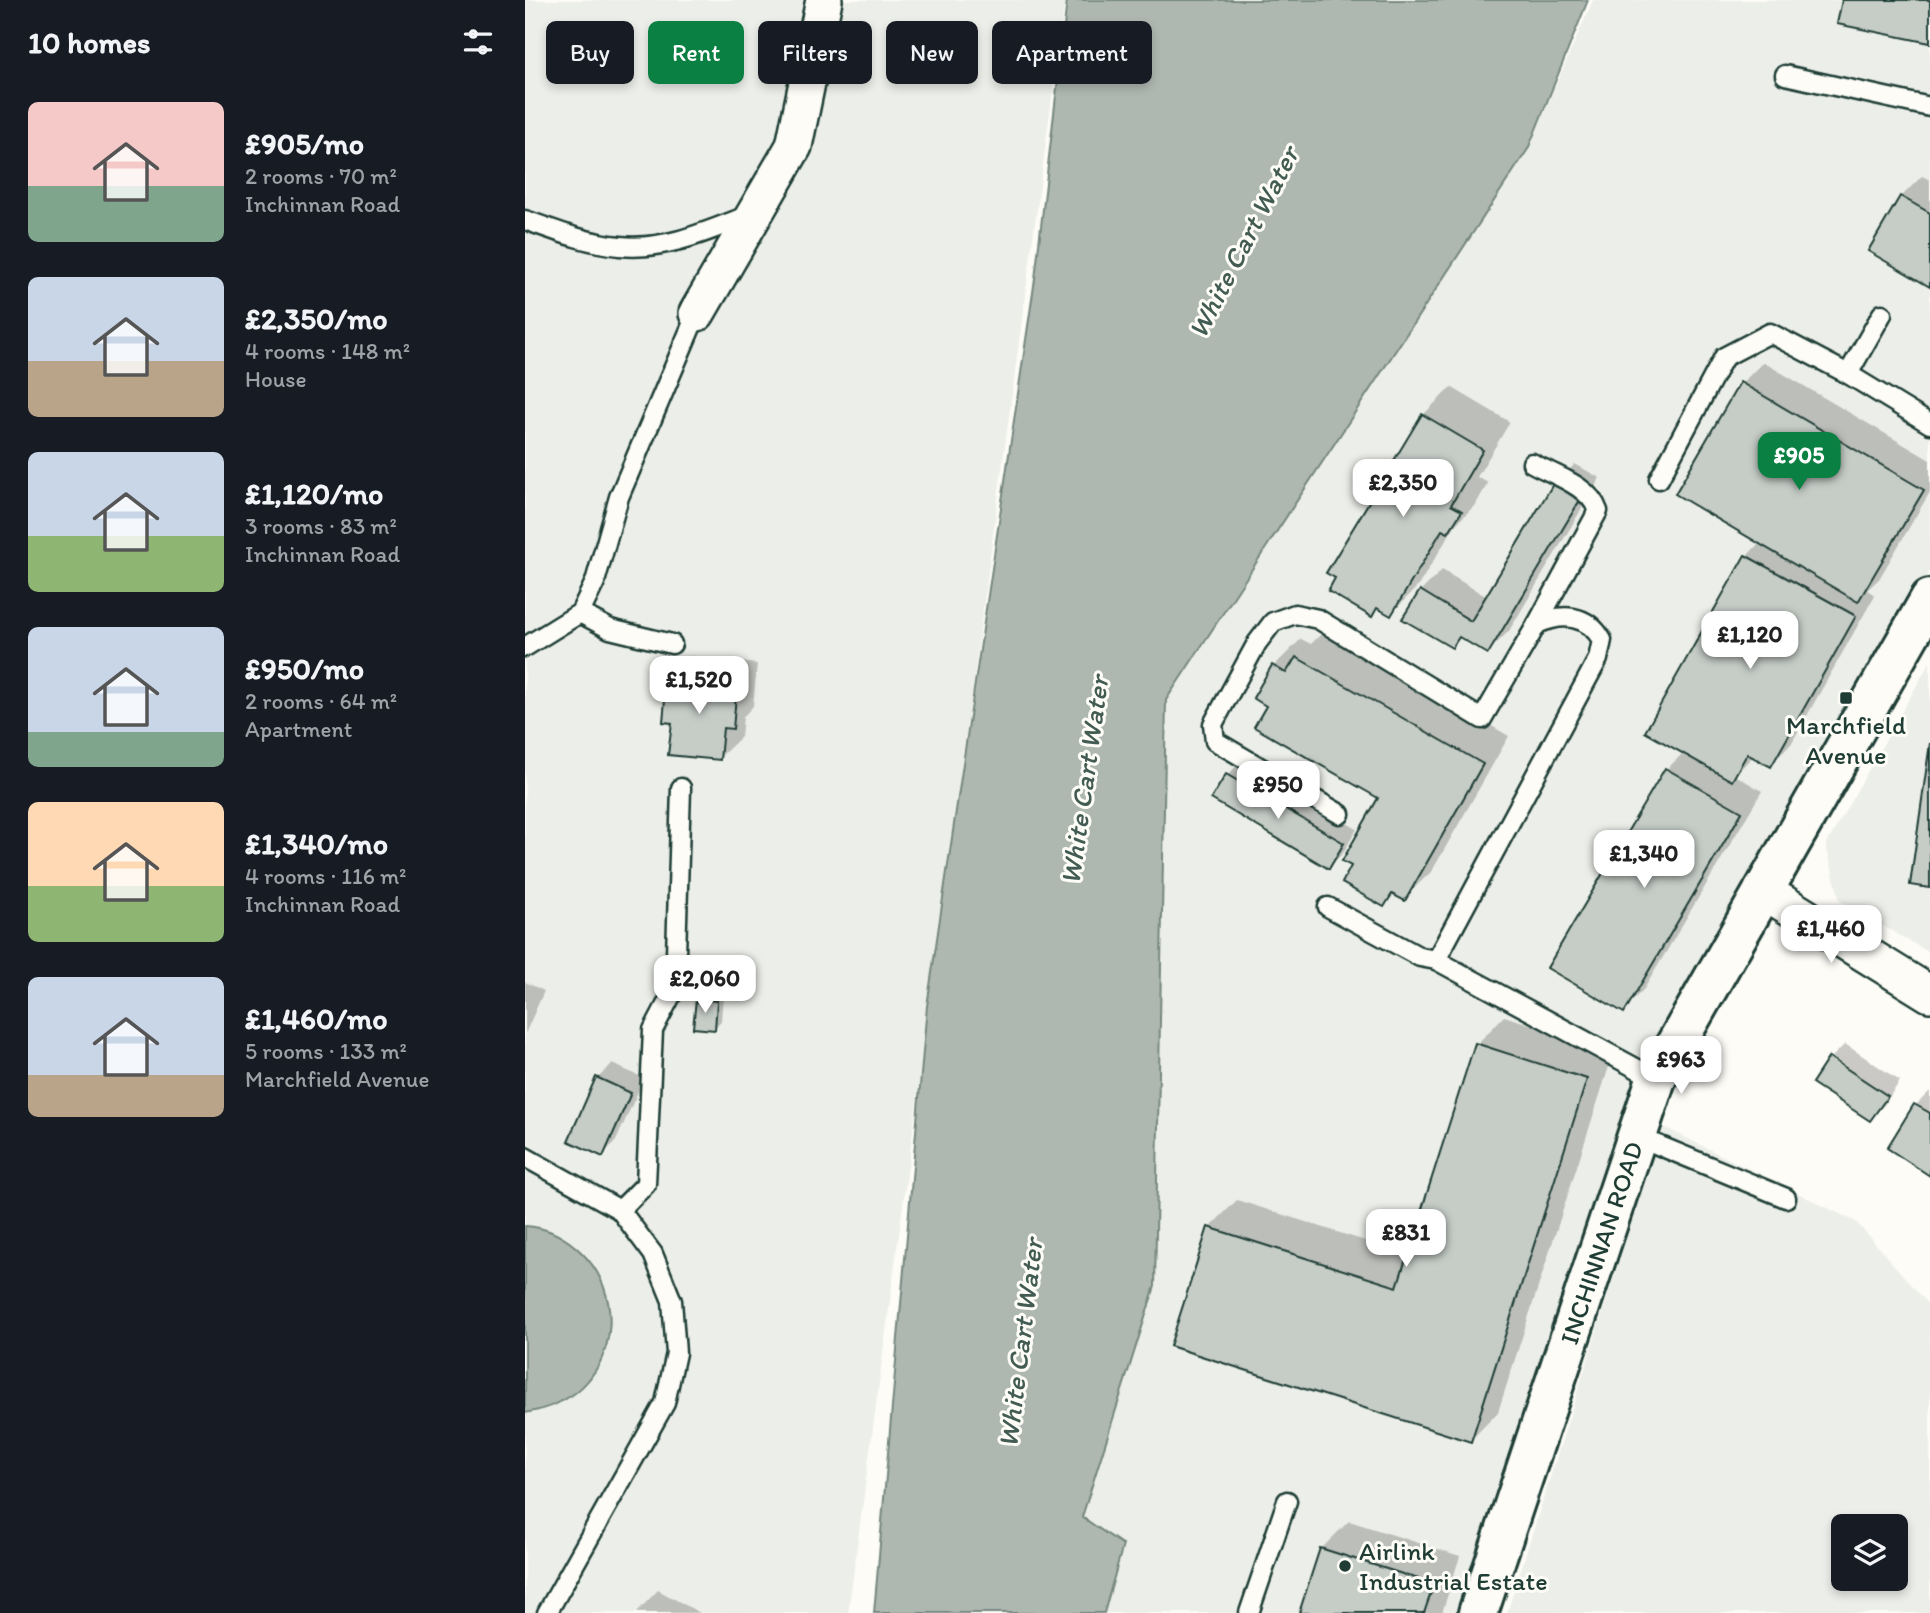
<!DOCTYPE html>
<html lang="en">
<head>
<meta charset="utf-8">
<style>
	:root { --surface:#171b24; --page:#20242c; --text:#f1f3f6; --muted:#9ea1a6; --accent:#0b8043 }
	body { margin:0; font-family:Itim,sans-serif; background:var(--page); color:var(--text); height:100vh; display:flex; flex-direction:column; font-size:26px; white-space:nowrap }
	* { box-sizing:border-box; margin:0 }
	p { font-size:23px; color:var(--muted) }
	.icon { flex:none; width:38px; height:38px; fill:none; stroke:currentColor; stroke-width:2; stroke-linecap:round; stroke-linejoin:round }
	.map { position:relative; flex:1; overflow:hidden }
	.sheet { display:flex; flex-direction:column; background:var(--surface); width:525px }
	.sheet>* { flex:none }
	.guide { position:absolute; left:21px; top:21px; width:665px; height:63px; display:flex; gap:14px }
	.fabs { position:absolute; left:1306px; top:1514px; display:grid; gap:14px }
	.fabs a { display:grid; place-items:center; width:77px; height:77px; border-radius:10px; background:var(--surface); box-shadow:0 4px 10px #0003; font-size:35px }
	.price { position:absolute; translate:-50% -60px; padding:0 16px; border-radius:14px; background:#fff; color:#222; font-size:23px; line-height:46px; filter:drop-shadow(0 2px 4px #0008) }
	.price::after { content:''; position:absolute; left:50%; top:42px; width:21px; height:16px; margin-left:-10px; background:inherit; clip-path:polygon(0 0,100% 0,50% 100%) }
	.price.active { background:var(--accent); color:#fff }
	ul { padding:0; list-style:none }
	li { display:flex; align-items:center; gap:21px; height:175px; padding:0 28px }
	li span { display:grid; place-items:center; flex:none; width:196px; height:140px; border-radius:10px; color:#555 }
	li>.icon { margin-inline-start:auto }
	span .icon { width:84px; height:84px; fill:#fffc; stroke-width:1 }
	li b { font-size:30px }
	h2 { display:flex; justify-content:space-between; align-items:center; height:84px; padding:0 28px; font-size:30px }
	.chip { padding:0 24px; border-radius:10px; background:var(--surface); box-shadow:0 4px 10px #0003; font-size:24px; line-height:63px }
	.chip.active { background:var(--accent); color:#fff }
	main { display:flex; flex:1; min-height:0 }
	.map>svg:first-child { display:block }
	.built { fill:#eceee9; fill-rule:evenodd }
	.water { fill:#aeb8b1; stroke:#75877f; stroke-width:2 }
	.shadow { fill:#0003 }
	.building { fill:#c6cdc7; stroke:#1f3d34; stroke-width:2 }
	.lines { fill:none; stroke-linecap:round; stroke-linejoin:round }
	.lane-casing { stroke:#1f3d34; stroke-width:23 }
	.street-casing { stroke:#1f3d34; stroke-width:40 }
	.secondary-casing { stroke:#1f3d34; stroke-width:44 }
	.lane { stroke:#fdfcf7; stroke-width:18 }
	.street { stroke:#fdfcf7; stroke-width:35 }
	.secondary { stroke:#fdfcf7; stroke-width:38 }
	.poi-dot { fill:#1f3d34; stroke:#fdfcf7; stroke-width:2.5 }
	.labels { text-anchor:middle; stroke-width:6; stroke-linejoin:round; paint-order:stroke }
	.poi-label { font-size:26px; fill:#1f3d34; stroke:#fdfcf7 }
	.street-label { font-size:26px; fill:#1f3d34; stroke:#fdfcf7 }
	.water-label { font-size:28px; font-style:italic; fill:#435c53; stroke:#fdfcf7 }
</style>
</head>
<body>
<main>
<section class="sheet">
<h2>10 homes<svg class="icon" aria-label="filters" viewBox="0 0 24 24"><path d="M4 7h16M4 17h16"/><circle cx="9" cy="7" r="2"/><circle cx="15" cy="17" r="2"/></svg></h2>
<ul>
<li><span style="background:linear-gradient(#f6c9c9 60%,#7fa58c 0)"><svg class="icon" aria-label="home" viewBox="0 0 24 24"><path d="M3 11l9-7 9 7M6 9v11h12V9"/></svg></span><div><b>£905/mo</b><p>2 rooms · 70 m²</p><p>Inchinnan Road</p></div></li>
<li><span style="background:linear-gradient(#c9d6e8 60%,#b9a48a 0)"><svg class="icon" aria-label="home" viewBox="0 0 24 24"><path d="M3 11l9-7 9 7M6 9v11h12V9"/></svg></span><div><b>£2,350/mo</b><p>4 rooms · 148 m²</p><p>House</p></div></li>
<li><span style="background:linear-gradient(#c9d6e8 60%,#8fb573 0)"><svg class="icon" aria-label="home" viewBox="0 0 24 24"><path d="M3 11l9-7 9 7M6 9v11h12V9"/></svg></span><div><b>£1,120/mo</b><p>3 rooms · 83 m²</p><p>Inchinnan Road</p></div></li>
<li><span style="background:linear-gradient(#c9d6e8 75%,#7fa58c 0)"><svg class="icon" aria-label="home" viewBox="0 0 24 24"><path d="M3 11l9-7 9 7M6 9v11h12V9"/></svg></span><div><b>£950/mo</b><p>2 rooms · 64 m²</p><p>Apartment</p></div></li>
<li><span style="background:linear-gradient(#ffd9b3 60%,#8fb573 0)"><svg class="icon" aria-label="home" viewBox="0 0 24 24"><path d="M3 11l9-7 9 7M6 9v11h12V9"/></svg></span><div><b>£1,340/mo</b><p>4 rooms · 116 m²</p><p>Inchinnan Road</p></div></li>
<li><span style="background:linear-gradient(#c9d6e8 70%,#b9a48a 0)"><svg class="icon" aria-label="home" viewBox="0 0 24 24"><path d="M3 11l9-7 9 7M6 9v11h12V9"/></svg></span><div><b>£1,460/mo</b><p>5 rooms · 133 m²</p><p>Marchfield Avenue</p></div></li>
</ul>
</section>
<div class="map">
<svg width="1405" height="1613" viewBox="0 0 1405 1613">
	<rect width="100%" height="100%" fill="#fdfcf7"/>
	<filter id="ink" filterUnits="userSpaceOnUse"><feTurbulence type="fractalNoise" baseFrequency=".0143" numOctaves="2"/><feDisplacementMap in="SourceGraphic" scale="14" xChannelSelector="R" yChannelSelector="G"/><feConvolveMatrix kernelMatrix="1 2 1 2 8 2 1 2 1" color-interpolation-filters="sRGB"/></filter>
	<g filter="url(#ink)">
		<g class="built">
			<polygon points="0,0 540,0 323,1613 0,1613"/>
			<polygon points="1068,0 1405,0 1405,571 1122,1062 939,1613 579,1613 597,1545 557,1517 630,1286 641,700 1003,149"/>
			<polygon points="1405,662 1405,953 1315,901 1301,845"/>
			<path d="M 1137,1126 L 1331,1222 L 1405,1306 L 1405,1613 L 982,1613 ZM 1318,1526 L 1370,1526 L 1370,1578 L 1318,1578 Z"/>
		</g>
		<g class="water">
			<polygon points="542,0 1063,0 1003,149 641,700 630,1286 557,1517 598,1545 579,1613 349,1613 402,1006 510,279"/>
			<path d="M 0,1226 C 22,1227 42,1238 57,1253 C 96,1291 94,1359 50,1393 C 35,1404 18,1410 0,1413 Z"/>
		</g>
		<g class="shadow">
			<polygon points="1397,176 1405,180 1405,285 1376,197"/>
			<polygon points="1238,362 1405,460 1405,492 1354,579 1342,590 1350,595 1266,744 1245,765 1229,755 1210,775 1237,791 1119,989 1098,1010 1025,967 1142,769 1159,752 1122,731 1222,556 1235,542 1152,493 1217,383"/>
			<polygon points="926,387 985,422 952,477 963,483 951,504 931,524 893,586 866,614 854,607 846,615 813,578 804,573 898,415"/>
			<polygon points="1050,464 1075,478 984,631 963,652 937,636 927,646 896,591 917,570 962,597 1029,485"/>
			<polygon points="800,630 984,736 907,871 879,898 871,893 859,905 856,797 743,706 749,666 776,639 786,644"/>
			<polygon points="165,656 232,664 228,706 218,717 216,737 194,758 148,721 144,678"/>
			<polygon points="716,761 832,829 818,853 804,867 703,775"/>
			<polygon points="0,982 19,991 0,1034"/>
			<polygon points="179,994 198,995 196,1021 189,1028 172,1000"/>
			<polygon points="979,1016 1089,1051 973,1412 946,1440 684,1228 712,1200 884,1255 952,1044"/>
			<polygon points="1320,1044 1375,1081 1359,1105 1345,1119 1306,1058"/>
			<polygon points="87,1064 119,1078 91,1141 77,1155 73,1078"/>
			<polygon points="1405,1091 1405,1174 1364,1148 1391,1105"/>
			<polygon points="824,1521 935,1556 917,1613 776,1613 796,1549"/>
			<polygon points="133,1590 175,1613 111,1613"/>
		</g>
		<g class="building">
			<polygon points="1317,0 1405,0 1405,43 1312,24"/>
			<polygon points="1375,196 1405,213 1405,287 1343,251"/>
			<polygon points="1215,382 1399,490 1333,602 1150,494"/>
			<polygon points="897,414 958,450 926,505 937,511 923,533 917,530 866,616 852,608 847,617 803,591 810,578 801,573"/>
			<polygon points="1028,484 1055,500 963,654 934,637 927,648 877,619 895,590 946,621"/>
			<polygon points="1220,555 1331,616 1246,767 1222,754 1207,781 1120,732"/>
			<polygon points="771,657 958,764 880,901 867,894 859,907 817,883 826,866 817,861 853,798 729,727 741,706 728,698 747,665 761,673"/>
			<polygon points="142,677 212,684 208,729 198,728 195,760 143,755 147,723 138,722"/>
			<polygon points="1405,743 1405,888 1385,885"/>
			<polygon points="1140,768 1217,812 1099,1013 1022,968"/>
			<polygon points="701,774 819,843 804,869 686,799"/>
			<polygon points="171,999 192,1001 190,1030 168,1028"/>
			<polygon points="950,1043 1062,1079 946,1442 645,1346 683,1227 872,1287"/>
			<polygon points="1304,1057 1363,1096 1345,1121 1287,1083"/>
			<polygon points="71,1077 106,1093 78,1157 43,1141"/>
			<polygon points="1389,1104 1405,1113 1405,1176 1362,1148"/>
			<polygon points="795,1548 909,1584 899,1613 774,1613"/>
		</g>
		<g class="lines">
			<g class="lane-casing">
				<g id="lane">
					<polyline points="1260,75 1405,107"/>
					<path d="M 0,220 C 31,231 62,243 95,246 C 141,251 185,230 227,214"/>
					<polyline points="1323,374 1357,314"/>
					<path d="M 1007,463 C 1029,475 1065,486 1073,511 L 1012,624"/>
					<polyline points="1134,479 1199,357 1245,333 1323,374 1405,424"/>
					<polyline points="55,613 85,629 147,644"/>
					<polyline points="0,647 55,613 70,582 94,497 172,313"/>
					<path d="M 815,814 L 690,741 L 688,724 L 732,643 L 748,622 L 770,614 L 793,619 L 957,719 L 1012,624 C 1038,613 1062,614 1077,640 L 1073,659 L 911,960"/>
					<polyline points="803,907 895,957 911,960 1131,1079"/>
					<polyline points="1111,1136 1261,1198"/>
					<polyline points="0,1157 95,1210 128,1254 147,1301 151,1353 140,1403 22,1613"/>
					<polyline points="95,1210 121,1184 128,1030 150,988 156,788"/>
					<polyline points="724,1613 762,1501"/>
				</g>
			</g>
			<g class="street-casing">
				<g id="street">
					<polyline points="172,313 269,146 299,0"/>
					<polyline points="1237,890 1405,994"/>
				</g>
			</g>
			<g class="secondary-casing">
				<g id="secondary">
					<path id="s1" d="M 953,1613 L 1131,1079 L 1405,599"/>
				</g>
			</g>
			<use href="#lane" class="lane"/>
			<use href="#street" class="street"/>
			<use href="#secondary" class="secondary"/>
		</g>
	</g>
	<g class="poi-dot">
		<rect x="1314" y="691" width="14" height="14" rx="3.5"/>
		<circle cx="820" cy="1566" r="7"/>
	</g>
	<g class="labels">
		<g class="poi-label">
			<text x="1321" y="734">Marchfield<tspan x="1321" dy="30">Avenue</tspan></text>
			<text x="834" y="1560" text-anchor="start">Airlink<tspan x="834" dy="30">Industrial Estate</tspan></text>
		</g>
		<g class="street-label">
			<text dy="9" stroke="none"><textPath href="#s1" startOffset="390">INCHINNAN ROAD</textPath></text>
		</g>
		<g class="water-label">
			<text transform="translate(718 242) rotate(-63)" y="10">White Cart Water</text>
			<text transform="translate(559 780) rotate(-82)" y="10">White Cart Water</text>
			<text transform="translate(495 1343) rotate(-83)" y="10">White Cart Water</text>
		</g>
	</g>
</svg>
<div class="fabs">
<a><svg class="icon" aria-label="layers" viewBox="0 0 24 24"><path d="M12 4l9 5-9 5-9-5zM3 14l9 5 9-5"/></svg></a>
</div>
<b class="price active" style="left:1274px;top:492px">£905</b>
<b class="price" style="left:878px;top:519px">£2,350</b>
<b class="price" style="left:1225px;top:671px">£1,120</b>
<b class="price" style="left:174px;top:716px">£1,520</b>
<b class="price" style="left:753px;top:821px">£950</b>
<b class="price" style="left:1119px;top:890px">£1,340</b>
<b class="price" style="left:1306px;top:965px">£1,460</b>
<b class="price" style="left:180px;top:1015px">£2,060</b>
<b class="price" style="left:1156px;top:1096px">£963</b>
<b class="price" style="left:881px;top:1269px">£831</b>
<div class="guide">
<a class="chip">Buy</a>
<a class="chip active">Rent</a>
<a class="chip">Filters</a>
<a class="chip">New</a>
<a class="chip">Apartment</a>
</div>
</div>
</main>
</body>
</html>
